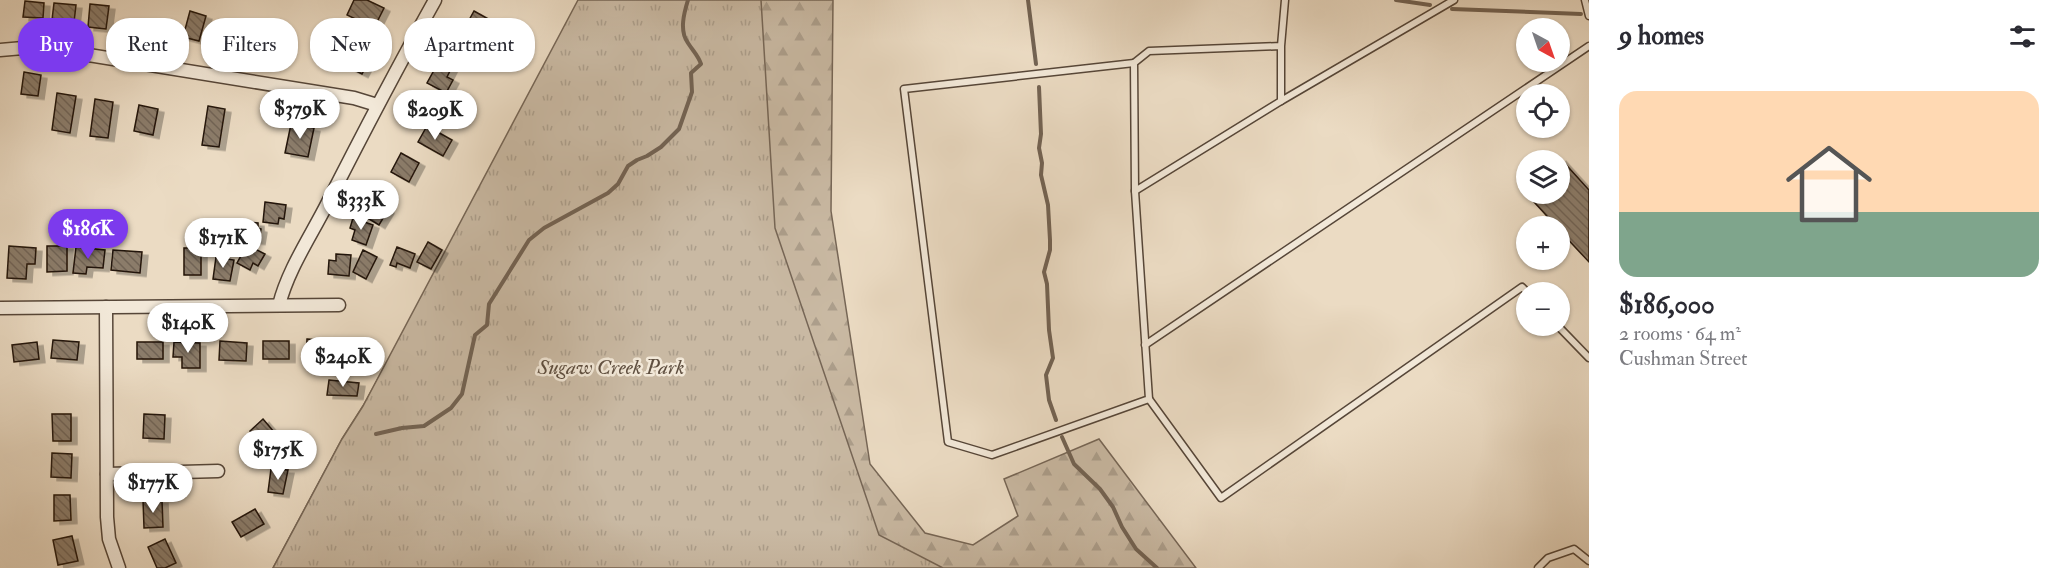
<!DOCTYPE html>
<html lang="en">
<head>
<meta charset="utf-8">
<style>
	:root { --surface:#fff; --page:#f2f2f3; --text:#2b2b33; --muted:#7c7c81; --accent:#7c3aed }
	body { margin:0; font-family:"IM FELL Double Pica",serif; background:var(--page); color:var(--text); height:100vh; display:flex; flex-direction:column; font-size:22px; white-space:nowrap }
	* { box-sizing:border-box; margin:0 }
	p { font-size:20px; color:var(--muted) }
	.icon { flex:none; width:33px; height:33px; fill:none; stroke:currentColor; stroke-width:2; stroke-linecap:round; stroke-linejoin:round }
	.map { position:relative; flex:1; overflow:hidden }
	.drawer { display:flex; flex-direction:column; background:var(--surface); width:480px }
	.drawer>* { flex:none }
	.banner { position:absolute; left:18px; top:18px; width:570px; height:54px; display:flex; gap:12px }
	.needle { width:39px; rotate:140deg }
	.buttons { position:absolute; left:1516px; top:18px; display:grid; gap:12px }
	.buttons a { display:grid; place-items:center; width:54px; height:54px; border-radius:50%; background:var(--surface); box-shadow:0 2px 4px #0004; font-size:30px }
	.price { position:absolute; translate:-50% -51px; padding:0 14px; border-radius:21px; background:#fff; color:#222; font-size:20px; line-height:39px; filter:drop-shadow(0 2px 3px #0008) }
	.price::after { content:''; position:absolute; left:50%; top:36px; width:18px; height:14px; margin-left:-9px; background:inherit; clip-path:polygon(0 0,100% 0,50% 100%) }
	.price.active { background:var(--accent); color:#fff }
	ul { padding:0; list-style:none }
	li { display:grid; align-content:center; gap:12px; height:318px; padding:0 30px }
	li span { display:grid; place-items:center; height:186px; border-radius:18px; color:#555 }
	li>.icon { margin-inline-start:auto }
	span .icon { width:108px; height:108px; fill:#fffc; stroke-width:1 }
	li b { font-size:26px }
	h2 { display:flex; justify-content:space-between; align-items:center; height:72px; padding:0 30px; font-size:26px }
	.tag { padding:0 21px; border-radius:24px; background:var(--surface); box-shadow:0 2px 4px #0004; font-size:21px; line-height:54px }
	.tag.active { background:var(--accent); color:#fff }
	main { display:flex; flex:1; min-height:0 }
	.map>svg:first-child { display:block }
	.forest { fill:url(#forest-firs); stroke:#766656; stroke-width:1.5 }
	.park { fill:url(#park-tufts); stroke:#766656; stroke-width:1.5 }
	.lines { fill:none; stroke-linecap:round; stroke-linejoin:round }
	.stream { stroke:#736353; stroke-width:4 }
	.building { fill:url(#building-back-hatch); stroke:#241409; stroke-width:1.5; filter:url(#shadow) }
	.service-casing { stroke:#564638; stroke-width:9 }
	.minor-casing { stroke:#564638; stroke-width:15 }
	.service { stroke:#f2e8d8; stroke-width:6 }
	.minor { stroke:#f2e8d8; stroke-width:12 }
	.labels { text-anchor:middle; stroke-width:5; stroke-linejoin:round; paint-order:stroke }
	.park-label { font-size:21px; font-style:italic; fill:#5e4e3f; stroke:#f2e8d8 }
</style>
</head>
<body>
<main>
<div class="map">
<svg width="1589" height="568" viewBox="0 0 1589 568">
	<defs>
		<pattern id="forest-firs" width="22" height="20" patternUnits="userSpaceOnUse" patternTransform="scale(1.5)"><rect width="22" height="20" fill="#c9b9a3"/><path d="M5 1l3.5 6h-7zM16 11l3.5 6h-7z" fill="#ac9e8b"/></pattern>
		<pattern id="park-tufts" width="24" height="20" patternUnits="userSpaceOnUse" patternTransform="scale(1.5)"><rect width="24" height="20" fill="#c9b9a3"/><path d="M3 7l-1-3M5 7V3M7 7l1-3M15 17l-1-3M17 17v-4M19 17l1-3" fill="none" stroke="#ac9e8b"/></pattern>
		<pattern id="building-back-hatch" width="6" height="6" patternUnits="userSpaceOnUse" patternTransform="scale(1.5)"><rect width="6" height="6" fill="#8b7b6a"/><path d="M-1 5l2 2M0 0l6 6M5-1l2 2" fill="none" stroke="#716455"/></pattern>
		<filter id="shadow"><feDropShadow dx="6" dy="3.5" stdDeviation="0" flood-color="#0004"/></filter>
	</defs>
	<rect width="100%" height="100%" fill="#ebdbc3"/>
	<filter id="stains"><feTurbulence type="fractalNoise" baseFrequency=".00333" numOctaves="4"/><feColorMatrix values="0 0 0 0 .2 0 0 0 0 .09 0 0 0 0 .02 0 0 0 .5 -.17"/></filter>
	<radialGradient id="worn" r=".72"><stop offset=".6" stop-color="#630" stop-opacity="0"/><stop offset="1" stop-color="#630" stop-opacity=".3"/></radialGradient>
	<polygon class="forest" points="586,0 833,0 831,211 870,464 925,533 973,545 1018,516 1004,479 1099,439 1196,568 273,568 342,439 363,406"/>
	<polygon class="park" points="578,0 761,0 775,228 879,535 943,568 273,568 342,439 363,406"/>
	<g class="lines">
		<g class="stream">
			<polyline points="1028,0 1036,64"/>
			<polyline points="1396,0 1430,5"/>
			<polyline points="1452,9 1581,14"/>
			<polyline points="1039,87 1041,134 1039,148 1042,163 1041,175 1048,205 1050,240 1050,250 1044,272 1047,284 1049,330 1053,358 1046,375 1049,400 1056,420"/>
			<path d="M 376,434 L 402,428 L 424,426 L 451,408 L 462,394 L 475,335 L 487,325 L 489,304 L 529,240 L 544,228 L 608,193 L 618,184 L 628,166 L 637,160 L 647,156 L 661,147 L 679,129 L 692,92 L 691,73 L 701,64 C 698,55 693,51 688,43 C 679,31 684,13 688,0"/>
			<polyline points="1062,437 1074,464 1100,489 1113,507 1122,527 1136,549 1157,568"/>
		</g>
	</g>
	<g class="building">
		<polygon points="354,0 367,0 384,8 374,28 347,15"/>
		<polygon points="25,1 44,3 43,18 23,17"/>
		<polygon points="54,3 76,5 74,22 52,20"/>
		<polygon points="90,4 109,6 106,29 88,27"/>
		<polygon points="190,11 206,16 199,41 183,37"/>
		<polygon points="474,11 492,21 481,43 462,33"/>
		<polygon points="248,20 271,22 268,51 245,49"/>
		<polygon points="356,50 371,57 362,74 348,67"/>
		<polygon points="443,54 455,61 447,77 453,80 446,93 427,83"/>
		<polygon points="24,72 41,75 38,96 21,94"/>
		<polygon points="57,93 76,96 70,133 52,130"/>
		<polygon points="95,99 113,102 108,138 90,136"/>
		<polygon points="139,105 158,109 153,135 134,131"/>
		<polygon points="208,106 225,109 219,147 202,145"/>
		<polygon points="291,124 314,128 308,157 285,153"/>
		<polygon points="427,126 452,140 443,156 418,142"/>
		<polygon points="401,153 419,163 409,182 391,172"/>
		<polygon points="1560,158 1589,190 1589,262 1560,231 1560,226 1556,226 1524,191 1527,188 1527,194 1560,194 1560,160 1558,160"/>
		<polygon points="372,201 388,210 379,225 364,216"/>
		<polygon points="265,202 286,205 284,219 279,218 278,224 263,222"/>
		<polygon points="353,218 373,225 366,245 352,240 355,230 350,228"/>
		<polygon points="238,221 258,223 258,228 261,229 259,241 236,238"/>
		<polygon points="428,242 442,250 431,269 417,262"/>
		<polygon points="247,245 265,254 258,266 253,263 250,270 237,263"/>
		<polygon points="9,246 36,248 35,264 27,264 26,279 7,278"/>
		<polygon points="47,246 67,246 67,271 47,272"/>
		<polygon points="76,247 105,250 103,268 87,267 86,274 73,273"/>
		<polygon points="397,247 415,254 410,268 397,263 396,267 390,265"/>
		<rect x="184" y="248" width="17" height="27"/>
		<polygon points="113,250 142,252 140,273 111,270"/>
		<polygon points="363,250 377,257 366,279 353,272"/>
		<polygon points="336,254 351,255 349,276 328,274 329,260 336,261"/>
		<polygon points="216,257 234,260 230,281 213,279"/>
		<polygon points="307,339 333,341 332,360 306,358"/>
		<polygon points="53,340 79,342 77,360 51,358"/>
		<polygon points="220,341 247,343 246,361 219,360"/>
		<rect x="263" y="341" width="26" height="18"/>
		<polygon points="37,342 39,359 14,362 12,345"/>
		<rect x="137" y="342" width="26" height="17"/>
		<polygon points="174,342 200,343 200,368 182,368 182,357 173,357"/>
		<polygon points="329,380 359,383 357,396 327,395"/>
		<polygon points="52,414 71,414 71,441 53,441"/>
		<polygon points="144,414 165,415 164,439 143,438"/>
		<polygon points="263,419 280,439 266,451 250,431"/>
		<polygon points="52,453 72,454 71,478 51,477"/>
		<polygon points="271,469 288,470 283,494 268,492"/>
		<polygon points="54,495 70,495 71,520 54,521"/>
		<polygon points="143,500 162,500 163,527 144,528"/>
		<polygon points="255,509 264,524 241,537 232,522"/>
		<polygon points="72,536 78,561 58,565 53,540"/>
		<polygon points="165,539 176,563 165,568 157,568 148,547"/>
	</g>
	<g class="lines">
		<g class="service-casing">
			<g id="service">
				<polyline points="1585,0 1589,16"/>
				<polyline points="1281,46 1149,51 1134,63 1135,191 1281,101 1281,46 1285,0"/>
				<polyline points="1134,63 904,89 948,442 992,455 1149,399 1135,191"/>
				<polyline points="1281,101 1454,0"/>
				<polyline points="1558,326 1589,358"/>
				<polyline points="1145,345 1589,46"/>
				<polyline points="1149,399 1221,498 1522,287 1527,292"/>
				<polyline points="1538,568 1548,558 1574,549 1589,561"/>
			</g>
		</g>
		<g class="minor-casing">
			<g id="minor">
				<polyline points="0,50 23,48 64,51 354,98 377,105"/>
				<path d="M 279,305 C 288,270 309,239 326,206 C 361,137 397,68 435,0"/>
				<polyline points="106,307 107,517 109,539 119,568"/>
				<polyline points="0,308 339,305"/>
				<polyline points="107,474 218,471"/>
			</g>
		</g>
		<use href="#service" class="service"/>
		<use href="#minor" class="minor"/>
	</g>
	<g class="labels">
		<g class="park-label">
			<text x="611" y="374">Sugaw Creek Park</text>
		</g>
	</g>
	<rect width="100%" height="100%" filter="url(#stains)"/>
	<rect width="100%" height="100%" fill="url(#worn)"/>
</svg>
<div class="buttons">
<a><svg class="needle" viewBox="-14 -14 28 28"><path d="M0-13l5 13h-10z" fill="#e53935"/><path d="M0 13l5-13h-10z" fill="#7c7c81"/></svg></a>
<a><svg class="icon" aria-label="locate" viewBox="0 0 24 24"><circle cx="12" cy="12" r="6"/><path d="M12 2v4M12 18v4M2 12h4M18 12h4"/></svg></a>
<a><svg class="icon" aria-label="layers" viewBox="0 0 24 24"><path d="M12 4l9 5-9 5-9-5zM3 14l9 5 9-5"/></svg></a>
<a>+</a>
<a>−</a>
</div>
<b class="price" style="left:300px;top:140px">$379K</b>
<b class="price" style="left:435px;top:141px">$209K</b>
<b class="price" style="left:361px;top:231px">$333K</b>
<b class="price active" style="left:88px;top:260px">$186K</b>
<b class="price" style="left:223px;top:269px">$171K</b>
<b class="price" style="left:188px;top:354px">$140K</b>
<b class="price" style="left:343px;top:388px">$240K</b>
<b class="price" style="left:278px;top:481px">$175K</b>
<b class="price" style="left:153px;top:514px">$177K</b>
<div class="banner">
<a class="tag active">Buy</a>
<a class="tag">Rent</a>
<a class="tag">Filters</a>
<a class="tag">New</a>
<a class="tag">Apartment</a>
</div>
</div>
<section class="drawer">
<h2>9 homes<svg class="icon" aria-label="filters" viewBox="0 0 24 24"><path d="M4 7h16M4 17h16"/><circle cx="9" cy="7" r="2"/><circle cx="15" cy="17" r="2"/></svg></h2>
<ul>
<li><span style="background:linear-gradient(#ffd9b3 65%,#7fa58c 0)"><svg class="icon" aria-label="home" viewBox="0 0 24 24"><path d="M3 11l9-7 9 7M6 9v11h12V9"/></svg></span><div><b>$186,000</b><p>2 rooms · 64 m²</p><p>Cushman Street</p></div></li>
</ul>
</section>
</main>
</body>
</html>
